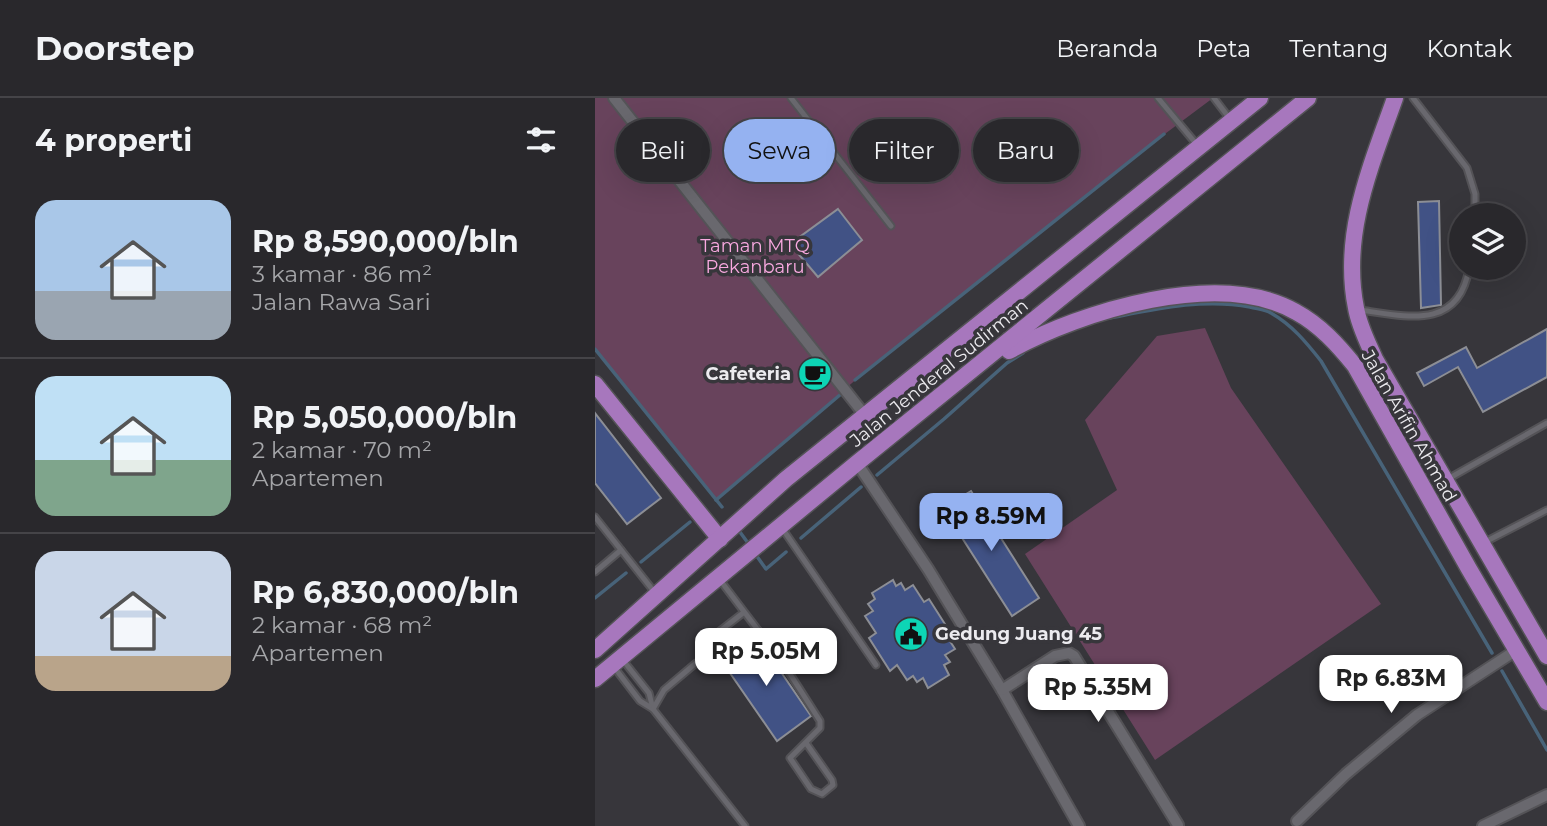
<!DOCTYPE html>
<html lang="id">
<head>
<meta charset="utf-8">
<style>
	:root { --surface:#29282c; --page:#313034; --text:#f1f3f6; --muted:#a5a6a9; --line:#454448; --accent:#95b2f1 }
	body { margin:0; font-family:Montserrat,sans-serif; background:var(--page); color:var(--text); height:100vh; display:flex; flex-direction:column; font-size:26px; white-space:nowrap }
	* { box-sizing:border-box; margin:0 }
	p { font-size:23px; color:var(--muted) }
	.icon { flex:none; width:38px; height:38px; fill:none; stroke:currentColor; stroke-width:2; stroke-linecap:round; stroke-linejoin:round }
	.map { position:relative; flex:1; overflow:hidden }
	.sheet { display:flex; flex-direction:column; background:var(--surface); width:595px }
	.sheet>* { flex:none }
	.guide { position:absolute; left:21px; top:21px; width:665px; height:63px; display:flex; gap:14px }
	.tools { position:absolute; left:854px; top:105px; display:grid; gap:14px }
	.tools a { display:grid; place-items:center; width:77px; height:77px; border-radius:50%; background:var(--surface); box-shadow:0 7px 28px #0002,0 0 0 2px var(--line); font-size:35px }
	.price { position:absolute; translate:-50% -60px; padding:0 16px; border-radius:14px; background:#fff; color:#222; font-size:23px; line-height:46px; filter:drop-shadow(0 2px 4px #0008) }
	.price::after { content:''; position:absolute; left:50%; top:42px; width:21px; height:16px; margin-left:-10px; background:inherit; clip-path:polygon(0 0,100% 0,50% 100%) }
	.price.current { background:var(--accent); color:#111 }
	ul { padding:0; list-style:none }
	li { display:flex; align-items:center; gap:21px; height:175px; padding:0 35px }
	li+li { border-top:2px solid var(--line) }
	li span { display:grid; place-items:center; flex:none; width:196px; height:140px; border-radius:21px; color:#555 }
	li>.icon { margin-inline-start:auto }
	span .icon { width:84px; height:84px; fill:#fffc; stroke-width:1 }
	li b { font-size:30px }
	h2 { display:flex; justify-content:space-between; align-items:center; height:84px; padding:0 35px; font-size:30px }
	.pill { padding:0 24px; border-radius:32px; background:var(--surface); box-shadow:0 7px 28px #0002,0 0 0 2px var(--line); font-size:24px; line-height:63px }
	.pill.current { background:var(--accent); color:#111 }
	header { display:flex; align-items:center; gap:42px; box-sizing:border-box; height:98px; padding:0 35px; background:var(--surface); border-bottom:2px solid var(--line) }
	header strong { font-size:33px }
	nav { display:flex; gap:38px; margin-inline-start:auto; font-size:24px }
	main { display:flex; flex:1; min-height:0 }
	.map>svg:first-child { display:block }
	.green { fill:#68435c }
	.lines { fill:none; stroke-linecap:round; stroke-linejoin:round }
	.stream { stroke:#486379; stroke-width:3.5 }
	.building { fill:#415285; stroke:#8c8e95; stroke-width:2 }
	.lane-casing { stroke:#545357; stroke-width:9 }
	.street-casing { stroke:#545357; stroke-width:14 }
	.primary-casing { stroke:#545357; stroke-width:19 }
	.lane { stroke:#69686e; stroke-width:5 }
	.street { stroke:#69686e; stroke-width:10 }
	.primary { stroke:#a777bd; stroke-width:16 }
	.labels { text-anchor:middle; stroke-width:7; stroke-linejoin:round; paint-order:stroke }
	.park-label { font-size:18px; fill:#f9a9e0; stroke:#37363b }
	.street-label { font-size:18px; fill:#ecebef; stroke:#37363b }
	.poi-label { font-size:18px; font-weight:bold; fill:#ecebef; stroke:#37363b; text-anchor:end }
</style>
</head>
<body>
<header>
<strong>Doorstep</strong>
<nav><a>Beranda</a><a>Peta</a><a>Tentang</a><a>Kontak</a></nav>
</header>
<main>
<section class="sheet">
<h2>4 properti<svg class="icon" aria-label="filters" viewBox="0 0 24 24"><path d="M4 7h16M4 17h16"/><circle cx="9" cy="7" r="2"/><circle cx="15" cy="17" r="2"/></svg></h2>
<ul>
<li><span style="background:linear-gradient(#a9c7e8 65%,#9aa5b1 0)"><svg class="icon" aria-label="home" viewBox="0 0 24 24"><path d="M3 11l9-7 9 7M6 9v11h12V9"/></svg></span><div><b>Rp 8,590,000/bln</b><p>3 kamar · 86 m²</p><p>Jalan Rawa Sari</p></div></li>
<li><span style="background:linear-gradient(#bfe0f5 60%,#7fa58c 0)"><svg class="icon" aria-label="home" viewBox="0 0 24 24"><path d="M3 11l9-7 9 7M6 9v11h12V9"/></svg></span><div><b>Rp 5,050,000/bln</b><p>2 kamar · 70 m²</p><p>Apartemen</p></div></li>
<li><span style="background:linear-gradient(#c9d6e8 75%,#b9a48a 0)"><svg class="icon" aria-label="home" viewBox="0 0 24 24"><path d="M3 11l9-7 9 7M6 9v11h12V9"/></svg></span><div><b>Rp 6,830,000/bln</b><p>2 kamar · 68 m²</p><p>Apartemen</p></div></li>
</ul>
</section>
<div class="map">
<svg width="952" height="728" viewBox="0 0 952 728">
	<rect width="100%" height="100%" fill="#37363b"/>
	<g class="green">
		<polygon points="0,0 618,0 531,65 264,279 121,402 0,251"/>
		<polygon points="610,230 636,290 786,506 560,662 430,456 522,392 490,322 562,238"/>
	</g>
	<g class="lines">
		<g class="stream">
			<path d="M 515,220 C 561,211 608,200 655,209 C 662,211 670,211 676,215 C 697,227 711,244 726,263 L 897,555"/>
			<polyline points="0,251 127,409"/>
			<polyline points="260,282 569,36"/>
			<polyline points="282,377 349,321 412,265 428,255"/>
			<polyline points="121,402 246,296"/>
			<polyline points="142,430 153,445"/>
			<polyline points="206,440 266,389"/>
			<polyline points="161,457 171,471 191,454"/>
			<polyline points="46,464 95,424"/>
			<polyline points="0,500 31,475"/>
			<polyline points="907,573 952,652"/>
		</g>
	</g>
	<g class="building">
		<polygon points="844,103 846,207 826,210 823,104"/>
		<polygon points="243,111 267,142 223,179 195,146"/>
		<polygon points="952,231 952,279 888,314 863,269 829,288 822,275 871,249 882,270"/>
		<polygon points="0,315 66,400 32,426 0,385"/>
		<polygon points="376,393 444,500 417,518 348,410"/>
		<polygon points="298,482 301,488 306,485 310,492 318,487 329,504 334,501 355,534 351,537 360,551 350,557 355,564 349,567 354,577 333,590 328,580 322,584 318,578 312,582 302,567 295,573 274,540 281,535 270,518 278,513 273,506 280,501 277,495"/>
		<polygon points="162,539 216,618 182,643 126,562"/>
	</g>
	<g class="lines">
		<g class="lane-casing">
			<g id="lane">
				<polyline points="196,0 296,128"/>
				<polyline points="563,0 603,48"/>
				<polyline points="619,0 635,21"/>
				<polyline points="818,0 872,70 880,96 880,117"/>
				<path d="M 765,212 C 813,219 864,232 874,170"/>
				<polyline points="851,382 952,325"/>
				<polyline points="0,419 61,496"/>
				<polyline points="187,430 281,567"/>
				<polyline points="888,445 952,412"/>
				<polyline points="0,474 26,452"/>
				<polyline points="125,482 188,565 225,623 225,630 195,660 216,691 227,696 238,687 237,682 211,645"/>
				<polyline points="148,515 108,546 109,551 116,559 122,559 163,532"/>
				<polyline points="27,561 54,595 58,611"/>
				<polyline points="19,569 45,603 58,611 150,728"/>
				<polyline points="58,611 69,592 101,565"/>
			</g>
		</g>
		<g class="street-casing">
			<g id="street">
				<polyline points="19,0 269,316"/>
				<polyline points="262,365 333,471 407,592 484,728"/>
				<polyline points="407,592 460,558 474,555 479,558 583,727"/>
				<polyline points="702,723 751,676 822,617 923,551"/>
				<polyline points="888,728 952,697"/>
			</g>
		</g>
		<g class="primary-casing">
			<g id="primary">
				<path d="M 800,0 C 776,68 746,136 761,210 C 764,228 773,245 780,261 L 952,558"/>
				<path d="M 414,253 C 487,213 624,170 701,214 C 725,227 743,247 760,268 L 874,471 L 952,604"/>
				<polyline points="0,286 125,441"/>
				<polyline points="0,552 191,381 665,0"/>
				<polyline points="0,581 262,365 713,0"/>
			</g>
		</g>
		<use href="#lane" class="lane"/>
		<use href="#street" class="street"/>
		<use href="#primary" class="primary"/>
	</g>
	<defs>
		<g id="cafe-disc" transform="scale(1.75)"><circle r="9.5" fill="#0dd5b5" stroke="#37363b"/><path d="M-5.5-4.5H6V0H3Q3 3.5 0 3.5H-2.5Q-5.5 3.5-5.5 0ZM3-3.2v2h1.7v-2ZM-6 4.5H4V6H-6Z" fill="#111"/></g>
		<g id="civic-disc" transform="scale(1.75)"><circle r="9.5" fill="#0dd5b5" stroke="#37363b"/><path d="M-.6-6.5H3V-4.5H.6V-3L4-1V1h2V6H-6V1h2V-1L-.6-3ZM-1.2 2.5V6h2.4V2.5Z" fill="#111"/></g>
	</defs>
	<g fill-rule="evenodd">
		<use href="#cafe-disc" x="220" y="276"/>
		<use href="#civic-disc" x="316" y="536"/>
	</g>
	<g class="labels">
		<g class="park-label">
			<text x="160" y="154">Taman MTQ<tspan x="160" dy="21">Pekanbaru</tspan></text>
		</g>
		<g class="street-label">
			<text transform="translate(344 275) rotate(-39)" y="6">Jalan Jenderal Sudirman</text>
			<text transform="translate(814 328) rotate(60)" y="6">Jalan Arifin Ahmad</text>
		</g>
		<g class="poi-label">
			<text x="196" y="282">Cafeteria</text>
			<text x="340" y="542" text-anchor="start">Gedung Juang 45</text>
		</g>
	</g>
</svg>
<div class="tools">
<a><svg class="icon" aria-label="layers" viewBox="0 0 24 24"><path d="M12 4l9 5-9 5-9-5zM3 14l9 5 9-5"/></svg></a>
</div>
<b class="price current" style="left:396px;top:455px">Rp 8.59M</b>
<b class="price" style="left:171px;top:590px">Rp 5.05M</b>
<b class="price" style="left:796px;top:617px">Rp 6.83M</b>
<b class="price" style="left:503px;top:626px">Rp 5.35M</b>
<div class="guide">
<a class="pill">Beli</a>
<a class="pill current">Sewa</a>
<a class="pill">Filter</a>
<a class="pill">Baru</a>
</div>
</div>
</main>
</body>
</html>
